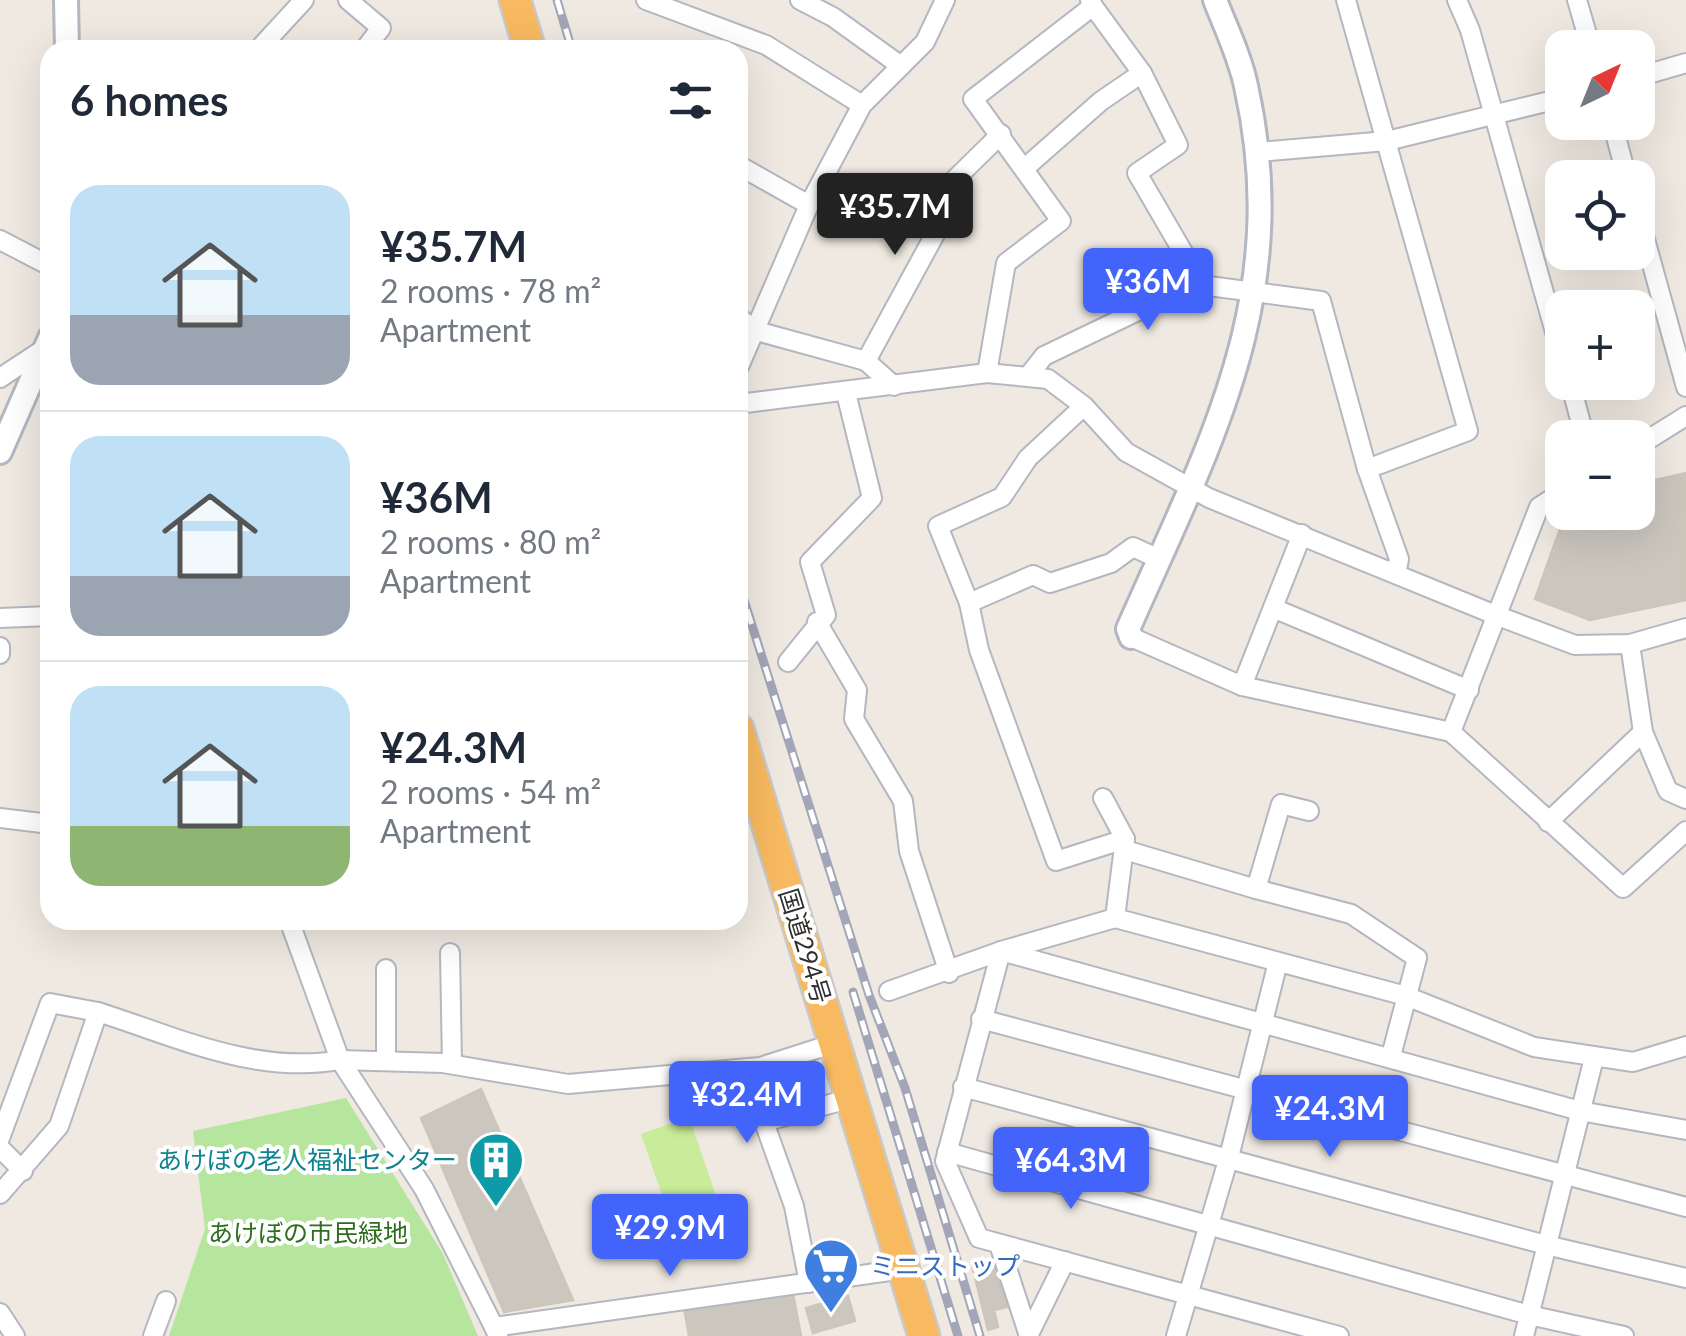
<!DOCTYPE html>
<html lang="en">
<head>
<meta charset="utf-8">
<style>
	:root { --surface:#fff; --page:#f2f2f3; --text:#1f2937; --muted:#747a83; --line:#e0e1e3; --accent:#4264fb }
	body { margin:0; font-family:Lato,"Noto Sans JP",sans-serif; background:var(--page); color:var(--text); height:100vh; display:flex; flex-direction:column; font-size:38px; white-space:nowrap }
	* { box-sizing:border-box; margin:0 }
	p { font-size:32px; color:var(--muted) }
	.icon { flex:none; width:55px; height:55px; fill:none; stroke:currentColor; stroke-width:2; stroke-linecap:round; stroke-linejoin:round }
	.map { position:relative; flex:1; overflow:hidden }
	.drawer { position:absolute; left:40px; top:40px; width:708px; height:890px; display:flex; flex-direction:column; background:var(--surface); border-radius:30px; box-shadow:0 10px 40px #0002 }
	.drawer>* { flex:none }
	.needle { width:65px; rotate:43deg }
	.fabs { position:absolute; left:1545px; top:30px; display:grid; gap:20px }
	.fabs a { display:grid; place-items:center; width:110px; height:110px; border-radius:20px; background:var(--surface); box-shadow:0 10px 40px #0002; font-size:50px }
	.price { position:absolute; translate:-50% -85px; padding:0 22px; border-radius:10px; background:var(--accent); color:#fff; font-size:32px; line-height:65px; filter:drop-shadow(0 2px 5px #0008) }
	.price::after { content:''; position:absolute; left:50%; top:60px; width:30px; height:22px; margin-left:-15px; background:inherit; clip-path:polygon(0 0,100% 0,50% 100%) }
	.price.selected { background:#222; color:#fff }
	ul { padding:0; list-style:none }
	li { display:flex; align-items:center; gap:30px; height:250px; padding:0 30px }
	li+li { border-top:2px solid var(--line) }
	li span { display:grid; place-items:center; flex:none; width:280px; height:200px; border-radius:30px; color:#555 }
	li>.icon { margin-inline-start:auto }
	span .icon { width:120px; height:120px; fill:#fffc; stroke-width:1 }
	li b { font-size:42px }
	h2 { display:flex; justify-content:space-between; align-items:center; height:120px; padding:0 30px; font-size:42px }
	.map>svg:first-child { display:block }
	.green { fill:#b6e59e }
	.pitch { fill:#c9ec9a }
	.building { fill:#cbc7bf; stroke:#cbc5ba; stroke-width:2.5 }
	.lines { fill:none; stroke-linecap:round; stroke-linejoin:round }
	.minor-casing { stroke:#b4b7c1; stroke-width:22 }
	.tertiary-casing { stroke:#b4b7c1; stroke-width:28 }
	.trunk-casing { stroke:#c9c9c9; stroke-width:35 }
	.minor { stroke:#fff; stroke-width:18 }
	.tertiary { stroke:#fff; stroke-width:22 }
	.trunk { stroke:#f8ba60; stroke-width:30 }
	.rail-casing { stroke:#a3a6b8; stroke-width:9 }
	.rail { stroke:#fff; stroke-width:5; stroke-dasharray:15; stroke-linecap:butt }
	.labels { text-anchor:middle; stroke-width:8; stroke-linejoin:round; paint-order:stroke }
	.street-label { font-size:25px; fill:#2e2e2e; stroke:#fff }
	.culture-label { font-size:25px; fill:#0d838f; stroke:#fff; text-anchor:end }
	.park-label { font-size:25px; fill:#2c6e1b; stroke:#fff }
	.shop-label { font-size:25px; fill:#366cbe; stroke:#fff; text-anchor:start }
</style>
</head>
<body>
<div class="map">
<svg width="1686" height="1336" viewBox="0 0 1686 1336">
	<rect width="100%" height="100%" fill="#efe9e1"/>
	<polygon class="green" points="346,1098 443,1254 478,1336 169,1336 205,1229 193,1131"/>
	<polygon class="pitch" points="689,1117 724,1219 676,1236 641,1134"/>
	<g class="building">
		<polygon points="1686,473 1686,600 1590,620 1535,599 1566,512 1638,512 1638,484"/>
		<polygon points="481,1089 573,1300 504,1312 421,1118"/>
		<polygon points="981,1258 995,1268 1007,1307 994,1310 998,1327 988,1330 972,1265"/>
		<polygon points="792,1289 801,1336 689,1336 684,1307"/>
		<polygon points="848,1296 855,1321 813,1333 806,1308"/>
	</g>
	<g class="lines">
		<g class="minor-casing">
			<g id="minor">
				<polyline points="348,0 381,28 364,50"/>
				<polyline points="646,0 766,45 862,105"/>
				<polyline points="800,0 833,17 901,66"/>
				<polyline points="1346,0 1468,431 1367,469"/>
				<polyline points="1457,0 1470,30 1562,357"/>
				<polyline points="1577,0 1591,48"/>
				<polyline points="258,50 304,0"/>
				<polyline points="1142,73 1178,145 1137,173 1194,271 1194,284"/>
				<polyline points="1638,77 1686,63"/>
				<polyline points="1612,122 1627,178"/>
				<polyline points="1258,152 1387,141 1562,98"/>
				<polyline points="738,165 809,205"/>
				<polyline points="1026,167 1101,101 1142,73 1093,6"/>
				<polyline points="1638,214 1686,387"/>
				<polyline points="0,240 50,266"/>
				<polyline points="738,316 753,330 866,361"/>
				<polyline points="738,369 809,205 862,105 925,42 945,0"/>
				<polyline points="987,373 1006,263 1061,221 973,99 1093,6 1090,0"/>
				<polyline points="1029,375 1044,356 1194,284 1321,301 1367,469 1399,559 1396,574"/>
				<polyline points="0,378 47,347"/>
				<polyline points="1570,382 1585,438"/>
				<polyline points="894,386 866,361 940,225 940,194 1001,134"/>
				<polyline points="738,404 987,373 1048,379 1084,406 1126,452 1209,498 1498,616 1575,645 1630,644 1686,628"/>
				<polyline points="1084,406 1028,458 1002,497 938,526 969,603 979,650 1056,861 1125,839"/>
				<polyline points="1638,446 1686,416"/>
				<polyline points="1302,534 1242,686 1451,732 1539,507 1562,492"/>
				<polyline points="969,603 1033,575 1050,583 1111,563 1133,547 1159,559"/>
				<polyline points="1273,608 1469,690"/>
				<polyline points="0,618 50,616"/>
				<polyline points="817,622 857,690 854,719 903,801 909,851 949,973"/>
				<polyline points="1131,637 1242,686"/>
				<polyline points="1630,644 1643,732 1668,791 1686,799"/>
				<polyline points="0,647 0,654"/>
				<polyline points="788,662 826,615 810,562 872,498 846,393"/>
				<polyline points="1451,732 1623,888 1686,831"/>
				<polyline points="1103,798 1125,839 1115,918 1001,951 945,1161 979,1238 1339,1336"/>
				<polyline points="1309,811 1281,804 1256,889 1351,914 1417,958 1391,1056"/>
				<polyline points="0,818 50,824"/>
				<polyline points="1548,822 1643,732"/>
				<polyline points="1125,850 1256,889"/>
				<polyline points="1115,918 1406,996 1534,1047 1633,1062 1686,1046"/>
				<polyline points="289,920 340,1060 443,1063 568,1084 760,1067 835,1043"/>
				<polyline points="450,953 452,1064"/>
				<polyline points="386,969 386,1058"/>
				<polyline points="889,991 1001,951 1580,1111 1686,1130"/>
				<polyline points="981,1019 1686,1207"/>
				<polyline points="963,1087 1546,1245 1686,1278"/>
				<polyline points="0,1138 50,1003 98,1012"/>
				<polyline points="0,1148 23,1171"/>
				<polyline points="947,1152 1529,1315 1624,1336"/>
				<path d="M 0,1194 L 59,1126 L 98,1012 C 177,1037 255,1075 340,1060 L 424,1189 L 494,1327"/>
				<polyline points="999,1244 1029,1336"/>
				<polyline points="809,1283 794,1206 764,1122 852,1098"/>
				<polyline points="0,1313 15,1336"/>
				<polyline points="1030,1332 1065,1261"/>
				<polyline points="153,1336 166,1301"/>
				<polyline points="498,1336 494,1327 904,1269"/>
				<polyline points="1176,1336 1229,1157 1278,962"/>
				<polyline points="1524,1336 1594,1058"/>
			</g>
		</g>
		<g class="tertiary-casing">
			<g id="tertiary">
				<polyline points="66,0 67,50"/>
				<polyline points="0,452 50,338"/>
				<path d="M 1131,637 L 1128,629 C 1210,443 1293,297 1246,86 C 1240,57 1226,28 1215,0"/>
			</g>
		</g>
		<g class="trunk-casing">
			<g id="trunk">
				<polyline points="515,0 530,50"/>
				<polyline points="738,729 924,1336"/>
			</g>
		</g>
		<use href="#minor" class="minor"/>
		<use href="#tertiary" class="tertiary"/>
		<use href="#trunk" class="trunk"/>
		<g class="rail-casing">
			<g id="rail">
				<polyline points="557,0 572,50"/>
				<polyline points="738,581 869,995 905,1088 980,1336"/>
				<polyline points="853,992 958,1336"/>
			</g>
		</g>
		<use href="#rail" class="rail"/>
	</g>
	<defs>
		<g id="building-pin" transform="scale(2.875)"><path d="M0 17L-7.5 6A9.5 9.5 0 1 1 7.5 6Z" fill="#0f9aa8" stroke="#fff"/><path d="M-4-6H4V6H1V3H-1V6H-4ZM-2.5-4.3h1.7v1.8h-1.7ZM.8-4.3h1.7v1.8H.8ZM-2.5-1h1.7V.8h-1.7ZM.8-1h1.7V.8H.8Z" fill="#fff"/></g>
		<g id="supermarket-pin" transform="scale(2.875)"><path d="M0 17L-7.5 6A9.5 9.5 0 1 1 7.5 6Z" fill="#3f7fe0" stroke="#fff"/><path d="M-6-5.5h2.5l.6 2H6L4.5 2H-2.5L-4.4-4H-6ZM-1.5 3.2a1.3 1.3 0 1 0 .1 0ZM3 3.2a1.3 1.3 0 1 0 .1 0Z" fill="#fff"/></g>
	</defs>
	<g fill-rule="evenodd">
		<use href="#building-pin" x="496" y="1160"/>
		<use href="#supermarket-pin" x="831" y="1266"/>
	</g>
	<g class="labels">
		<g class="street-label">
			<text transform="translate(805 946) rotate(73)" y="9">国道294号</text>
		</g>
		<g class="culture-label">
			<text x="457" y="1169">あけぼの老人福祉センター</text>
		</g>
		<g class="park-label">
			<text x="308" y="1242">あけぼの市民緑地</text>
		</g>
		<g class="shop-label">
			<text x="870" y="1275">ミニストップ</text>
		</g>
	</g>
</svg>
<div class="fabs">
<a><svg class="needle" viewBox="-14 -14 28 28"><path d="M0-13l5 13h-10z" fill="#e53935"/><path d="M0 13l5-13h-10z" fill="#747a83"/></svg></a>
<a><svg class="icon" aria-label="locate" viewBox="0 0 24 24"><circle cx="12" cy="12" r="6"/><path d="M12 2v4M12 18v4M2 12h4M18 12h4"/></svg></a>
<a>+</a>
<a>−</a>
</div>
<b class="price selected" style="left:895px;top:258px">¥35.7M</b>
<b class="price" style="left:1148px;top:333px">¥36M</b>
<b class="price" style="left:747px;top:1146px">¥32.4M</b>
<b class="price" style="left:1330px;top:1160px">¥24.3M</b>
<b class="price" style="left:1071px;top:1212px">¥64.3M</b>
<b class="price" style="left:670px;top:1279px">¥29.9M</b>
<section class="drawer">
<h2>6 homes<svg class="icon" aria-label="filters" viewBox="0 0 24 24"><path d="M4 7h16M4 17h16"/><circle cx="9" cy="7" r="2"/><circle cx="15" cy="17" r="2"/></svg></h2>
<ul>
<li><span style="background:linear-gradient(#bfe0f5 65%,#9aa5b1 0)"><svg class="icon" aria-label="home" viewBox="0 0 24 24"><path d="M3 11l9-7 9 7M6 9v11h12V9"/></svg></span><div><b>¥35.7M</b><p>2 rooms · 78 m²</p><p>Apartment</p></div></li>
<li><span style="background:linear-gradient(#bfe0f5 70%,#9aa5b1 0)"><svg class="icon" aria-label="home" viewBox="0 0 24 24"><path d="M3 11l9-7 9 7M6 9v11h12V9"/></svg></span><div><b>¥36M</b><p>2 rooms · 80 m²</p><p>Apartment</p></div></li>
<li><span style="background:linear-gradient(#bfe0f5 70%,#8fb573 0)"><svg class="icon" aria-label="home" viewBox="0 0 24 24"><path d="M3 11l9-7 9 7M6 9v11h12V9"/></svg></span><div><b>¥24.3M</b><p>2 rooms · 54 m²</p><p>Apartment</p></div></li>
</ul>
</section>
</div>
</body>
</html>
